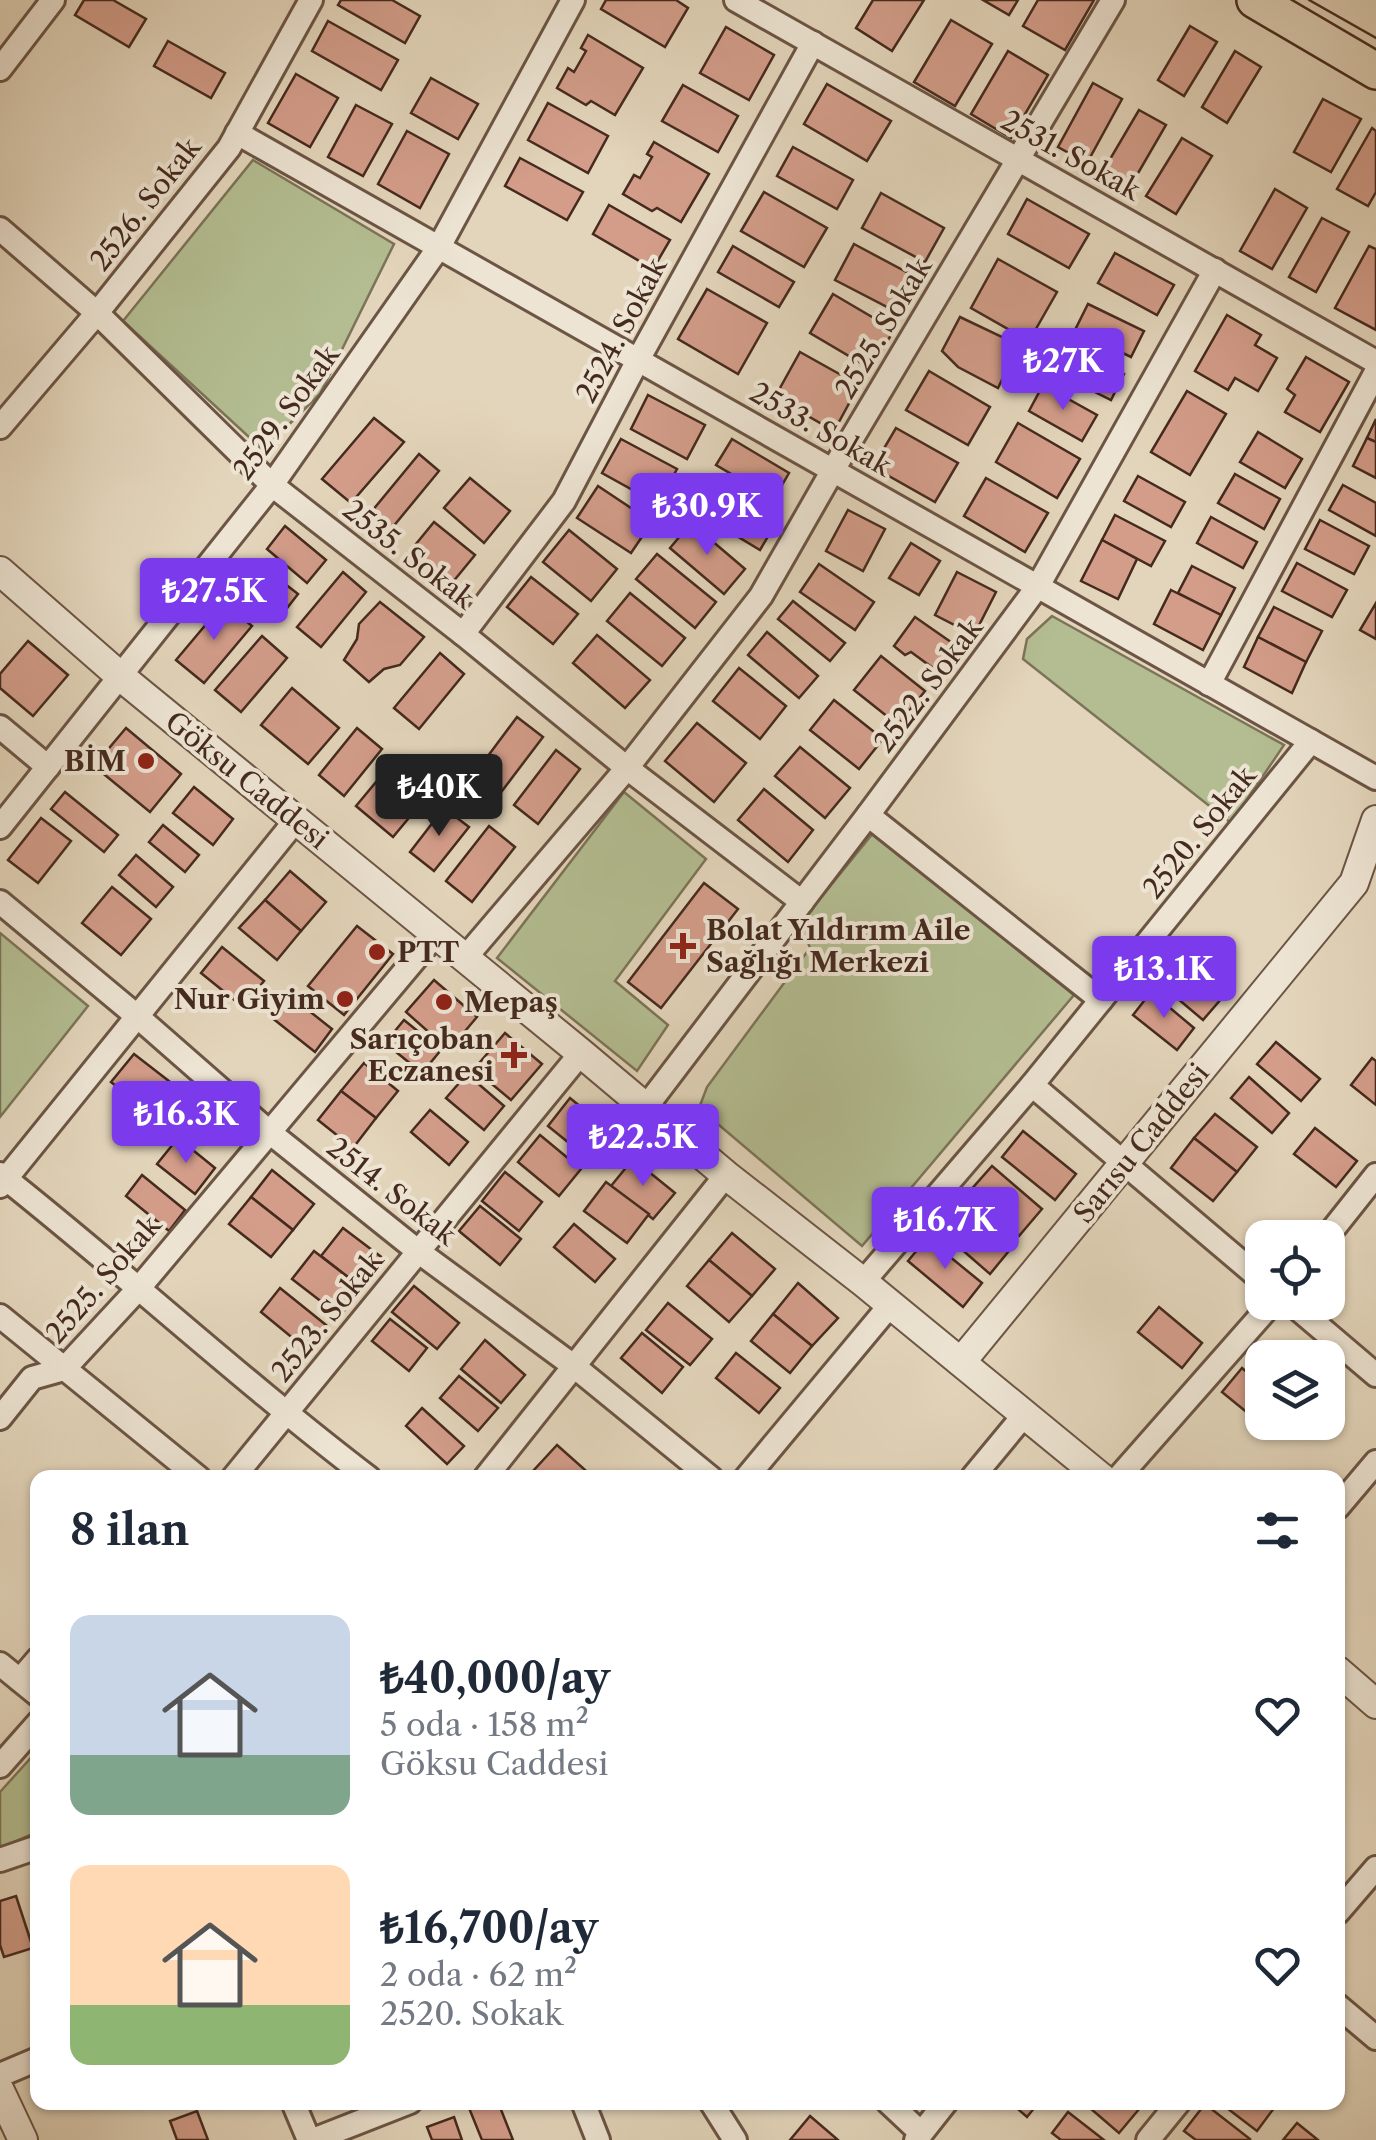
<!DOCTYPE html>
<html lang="tr">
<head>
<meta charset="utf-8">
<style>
	:root { --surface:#fff; --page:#f6f6f7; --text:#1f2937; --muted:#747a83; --accent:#7c3aed }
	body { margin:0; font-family:"Libre Caslon Text",serif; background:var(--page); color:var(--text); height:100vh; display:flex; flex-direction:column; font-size:38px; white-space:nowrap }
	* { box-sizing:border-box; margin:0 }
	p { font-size:32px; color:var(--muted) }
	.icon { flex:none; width:55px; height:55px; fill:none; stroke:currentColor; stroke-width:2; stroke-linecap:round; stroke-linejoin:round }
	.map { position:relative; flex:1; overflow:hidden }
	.side { position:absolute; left:30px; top:1470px; width:1315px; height:640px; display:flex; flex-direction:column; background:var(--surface); border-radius:20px; box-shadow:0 2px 8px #0004 }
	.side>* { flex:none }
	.controls { position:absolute; left:1245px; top:1220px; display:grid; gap:20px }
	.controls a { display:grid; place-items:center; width:100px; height:100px; border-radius:20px; background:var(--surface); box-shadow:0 2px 8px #0004; font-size:50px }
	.price { position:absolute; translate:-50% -85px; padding:0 22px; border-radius:10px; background:var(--accent); color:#fff; font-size:32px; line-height:65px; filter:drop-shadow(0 2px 5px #0008) }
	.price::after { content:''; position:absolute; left:50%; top:60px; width:30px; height:22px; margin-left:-15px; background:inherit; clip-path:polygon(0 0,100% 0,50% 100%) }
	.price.active { background:#222; color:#fff }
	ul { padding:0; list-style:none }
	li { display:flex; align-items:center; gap:30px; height:250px; padding:0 40px }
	li span { display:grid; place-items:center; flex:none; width:280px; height:200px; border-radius:20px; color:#555 }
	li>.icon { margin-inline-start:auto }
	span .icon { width:120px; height:120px; fill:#fffc; stroke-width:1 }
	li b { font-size:42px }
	h2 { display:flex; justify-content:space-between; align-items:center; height:120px; padding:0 40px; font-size:42px }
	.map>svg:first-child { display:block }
	.green { fill:#b3bd91; stroke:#7c7458; stroke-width:2.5 }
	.building { fill:#d39d8a; stroke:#452a1e; stroke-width:2.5 }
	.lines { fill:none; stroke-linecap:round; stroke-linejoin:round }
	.minor-casing { stroke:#6c5545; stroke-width:28 }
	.tertiary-casing { stroke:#6c5545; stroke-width:32 }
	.primary-casing { stroke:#452a1e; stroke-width:40 }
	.minor { stroke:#ede4d3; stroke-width:22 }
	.tertiary { stroke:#ede4d3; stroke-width:28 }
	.primary { stroke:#e3d5bb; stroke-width:35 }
	.tram { stroke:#452a1e; stroke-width:2.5 }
	.poi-dot { fill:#8f2418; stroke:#ede4d3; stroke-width:4 }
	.labels { text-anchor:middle; stroke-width:8; stroke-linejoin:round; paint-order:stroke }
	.street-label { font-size:28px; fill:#452a1e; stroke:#ede4d3 }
	.poi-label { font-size:28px; font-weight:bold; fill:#452a1e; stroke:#ede4d3; text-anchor:end }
</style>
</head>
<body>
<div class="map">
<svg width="1376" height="2140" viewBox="0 0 1376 2140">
	<rect width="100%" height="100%" fill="#e3d5bb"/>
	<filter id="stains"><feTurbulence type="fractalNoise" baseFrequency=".002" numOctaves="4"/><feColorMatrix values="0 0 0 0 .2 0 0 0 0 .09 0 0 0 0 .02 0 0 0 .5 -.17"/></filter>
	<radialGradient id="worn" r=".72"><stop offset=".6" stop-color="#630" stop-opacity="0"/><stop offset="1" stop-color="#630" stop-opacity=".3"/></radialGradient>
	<g class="green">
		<polygon points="253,160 394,244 320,394 263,450 123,321"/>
		<polygon points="1052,616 1284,745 1231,823 1023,659 1027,639"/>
		<polygon points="624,792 706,859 615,981 668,1025 637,1071 497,958"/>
		<polygon points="874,832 1074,995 862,1246 699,1108 707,1087 810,948 801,922"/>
		<polygon points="0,933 88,1006 0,1117"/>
		<polygon points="37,1751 37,1832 0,1848 0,1792"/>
	</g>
	<g class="building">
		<polygon points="84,0 113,0 146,19 129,47 75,15"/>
		<polygon points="341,0 392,0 420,16 405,43 338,5"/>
		<polygon points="606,0 676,0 688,8 665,47 601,9"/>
		<polygon points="873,0 924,0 892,51 856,28"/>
		<polygon points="983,0 1018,0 1009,15"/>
		<polygon points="1038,0 1094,0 1065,50 1023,26"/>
		<polygon points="951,20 992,44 955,106 914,82"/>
		<polygon points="328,21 398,60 381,90 312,51"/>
		<polygon points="1190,26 1217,42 1184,96 1158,80"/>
		<polygon points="726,27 774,55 749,100 700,73"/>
		<polygon points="588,35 643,68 615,115 591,101 586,105 557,88 568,68 574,72 586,51 581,48"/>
		<polygon points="168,41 225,73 211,98 154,66"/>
		<polygon points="1008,51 1048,75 1011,138 971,114"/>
		<polygon points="1235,51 1261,67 1227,123 1202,107"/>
		<polygon points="296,74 338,98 310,147 268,123"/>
		<polygon points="431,78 478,104 458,139 411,113"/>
		<polygon points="1093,83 1122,99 1087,163 1058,147"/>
		<polygon points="827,84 891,121 867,161 804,124"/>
		<polygon points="683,85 738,116 718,152 662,121"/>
		<polygon points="1323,99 1361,119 1331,172 1294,152"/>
		<polygon points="548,103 608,136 588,173 528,140"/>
		<polygon points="356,105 392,124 363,176 328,157"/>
		<polygon points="1139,110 1166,125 1130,187 1103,171"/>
		<polygon points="1372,128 1376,131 1376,192 1368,206 1337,189"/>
		<polygon points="407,131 449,154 420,208 378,184"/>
		<polygon points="1182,138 1212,156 1176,214 1146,196"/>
		<polygon points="654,142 709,174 681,222 657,208 652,211 623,194 634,175 640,178 652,157 647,154"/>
		<polygon points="793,147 853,180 837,209 777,176"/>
		<polygon points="520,158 583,192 567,220 505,186"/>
		<polygon points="1275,189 1307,208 1272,269 1240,251"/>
		<polygon points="764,192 827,228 804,267 741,231"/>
		<polygon points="881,193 944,228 925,262 862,228"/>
		<polygon points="1027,199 1089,234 1069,268 1008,234"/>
		<polygon points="609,205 670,240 653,269 593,234"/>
		<polygon points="1322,218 1349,232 1316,292 1289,277"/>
		<polygon points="854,244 912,275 893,310 835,280"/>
		<polygon points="733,246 794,282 779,307 718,272"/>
		<polygon points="1369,246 1376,249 1376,330 1335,308"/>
		<polygon points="1115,253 1174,285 1157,315 1098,283"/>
		<polygon points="998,259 1057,292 1029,341 971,308"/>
		<polygon points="707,289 767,323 738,374 678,339"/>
		<polygon points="833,294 894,330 871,369 810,333"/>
		<polygon points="1088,304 1144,331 1131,357 1075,330"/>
		<polygon points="1227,315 1261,335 1255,345 1277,358 1258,391 1235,378 1228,390 1195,371"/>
		<polygon points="960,317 1019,345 998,388 958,367 942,351"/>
		<polygon points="1066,344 1124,374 1111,400 1053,371"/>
		<polygon points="800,352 859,385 834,431 775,397"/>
		<polygon points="1306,357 1349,382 1320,432 1285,412 1295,395 1287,389"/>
		<polygon points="929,371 990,407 968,445 906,410"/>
		<polygon points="1043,385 1097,415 1082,441 1029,411"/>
		<polygon points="1187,391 1226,414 1190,475 1151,452"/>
		<polygon points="648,395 705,425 687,459 631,429"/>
		<polygon points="374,418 404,442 351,503 322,479"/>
		<polygon points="1376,419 1376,442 1367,438"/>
		<polygon points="1018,423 1080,459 1057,498 996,462"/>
		<polygon points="896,428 958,463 935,502 873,467"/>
		<polygon points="1258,432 1302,459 1285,488 1240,462"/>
		<polygon points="1367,438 1376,442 1376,478 1353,466"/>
		<polygon points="621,439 677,469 658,504 602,473"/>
		<polygon points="732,439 789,473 774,499 716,465"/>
		<polygon points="419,454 439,471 392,528 372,511"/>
		<polygon points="1235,474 1280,499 1264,529 1218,503"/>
		<polygon points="1138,476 1185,502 1171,527 1124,501"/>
		<polygon points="470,478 510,511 484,543 444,508"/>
		<polygon points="986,478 1048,513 1025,552 964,516"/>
		<polygon points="709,482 776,523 760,550 692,509"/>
		<polygon points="1343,485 1376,503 1376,536 1329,510"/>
		<polygon points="598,486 652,522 631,553 577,518"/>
		<polygon points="848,510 885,529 863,571 826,551"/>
		<polygon points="1115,515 1165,541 1151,566 1102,540"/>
		<polygon points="1211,517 1257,542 1243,568 1197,543"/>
		<polygon points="1320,520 1369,546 1354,574 1305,549"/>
		<polygon points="434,522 475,555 452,583 411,550"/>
		<polygon points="691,523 745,569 724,594 670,548"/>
		<polygon points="285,526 326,560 307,583 267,549"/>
		<polygon points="569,530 617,569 591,601 543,562"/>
		<polygon points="1102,540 1137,559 1118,599 1081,581"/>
		<polygon points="911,543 940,561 919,595 889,578"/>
		<polygon points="657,554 716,602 695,628 636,579"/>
		<polygon points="258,563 298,594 281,616 241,586"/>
		<polygon points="1297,563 1347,590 1332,617 1282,591"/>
		<polygon points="819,564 874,602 855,630 800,592"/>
		<polygon points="1192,566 1235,588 1221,615 1178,593"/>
		<polygon points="343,572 366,592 321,647 297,627"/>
		<polygon points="957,572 996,592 974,635 935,615"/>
		<polygon points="531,577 578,614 553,644 507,607"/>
		<polygon points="1171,590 1221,615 1203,650 1154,624"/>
		<polygon points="630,593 685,638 662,666 607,621"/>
		<polygon points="793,601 845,643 830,661 778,619"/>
		<polygon points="380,602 424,637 400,665 384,669 369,682 344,660 357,639 359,624"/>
		<polygon points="224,603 252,626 204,683 176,660"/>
		<polygon points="1376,603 1376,639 1360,630"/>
		<polygon points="1274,607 1322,631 1306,662 1258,637"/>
		<polygon points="915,617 958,647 937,671 911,652 905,655 894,646"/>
		<polygon points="767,632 818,676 799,698 748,655"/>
		<polygon points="597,635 650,680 625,708 573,663"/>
		<polygon points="262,636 287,658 241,712 215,690"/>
		<polygon points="1258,637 1306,662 1292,693 1244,667"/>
		<polygon points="28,641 68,675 33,716 0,688 0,674"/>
		<polygon points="440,653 464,674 419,729 394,708"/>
		<polygon points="881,656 925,691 898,725 854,690"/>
		<polygon points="739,668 786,706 760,739 713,701"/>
		<polygon points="292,688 339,728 308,764 261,725"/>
		<polygon points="834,700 883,739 859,769 810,730"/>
		<polygon points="517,717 543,737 502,791 476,772"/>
		<polygon points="697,723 746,763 714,802 665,761"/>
		<polygon points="126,728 181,774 150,812 94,766"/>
		<polygon points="357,728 382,749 344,796 319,775"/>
		<polygon points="800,747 850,788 825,818 775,776"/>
		<polygon points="556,750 580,769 538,824 514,805"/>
		<polygon points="396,758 433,789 393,837 356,806"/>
		<polygon points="194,787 233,819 213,845 173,813"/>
		<polygon points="764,789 813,830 788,862 738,820"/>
		<polygon points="65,792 118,835 104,852 51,809"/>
		<polygon points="444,808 469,827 434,871 410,852"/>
		<polygon points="41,818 71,841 38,883 8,860"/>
		<polygon points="163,825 199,855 185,872 149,842"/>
		<polygon points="489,826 515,847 472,902 446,881"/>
		<polygon points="136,855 173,887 156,907 119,875"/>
		<polygon points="290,871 326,902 301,931 265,900"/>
		<polygon points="704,883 738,909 661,1008 628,982"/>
		<polygon points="112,887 151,919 121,955 82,923"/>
		<polygon points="265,900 301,931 277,960 239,928"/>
		<polygon points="357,926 393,954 344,1015 308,986"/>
		<polygon points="222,947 264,981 243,1007 201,973"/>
		<polygon points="1170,954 1222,998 1203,1020 1151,976"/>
		<polygon points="434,980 477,1017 449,1050 406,1012"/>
		<polygon points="1151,992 1194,1028 1177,1050 1133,1015"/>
		<polygon points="289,995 332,1029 315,1052 271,1017"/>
		<polygon points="404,1020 441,1050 422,1073 385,1043"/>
		<polygon points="505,1033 542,1064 511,1100 474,1069"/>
		<polygon points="1276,1042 1320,1079 1301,1101 1257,1064"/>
		<polygon points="134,1054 174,1085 151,1114 111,1082"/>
		<polygon points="1372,1058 1376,1061 1376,1105 1351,1085"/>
		<polygon points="364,1063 398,1091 376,1118 341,1091"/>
		<polygon points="467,1074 504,1106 484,1130 446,1098"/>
		<polygon points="1249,1077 1289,1113 1272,1133 1231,1098"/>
		<polygon points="341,1091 376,1118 353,1148 318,1120"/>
		<polygon points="570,1098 612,1133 590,1160 548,1126"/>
		<polygon points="430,1110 468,1142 449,1165 411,1132"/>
		<polygon points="1215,1114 1257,1147 1237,1172 1194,1138"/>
		<polygon points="1315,1128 1357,1161 1336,1187 1294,1154"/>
		<polygon points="1023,1131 1076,1174 1055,1200 1002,1157"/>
		<polygon points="540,1135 581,1169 559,1196 518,1162"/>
		<polygon points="178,1138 215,1168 195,1194 157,1164"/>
		<polygon points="1194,1138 1237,1172 1213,1201 1171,1168"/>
		<polygon points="633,1159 675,1193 653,1219 611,1186"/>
		<polygon points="992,1166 1042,1209 1019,1236 969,1192"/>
		<polygon points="272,1170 314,1204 293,1230 251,1197"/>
		<polygon points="505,1172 542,1202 519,1231 482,1201"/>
		<polygon points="142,1175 185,1210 169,1231 126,1196"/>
		<polygon points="606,1182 649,1214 627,1243 584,1211"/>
		<polygon points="251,1197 293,1230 271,1257 229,1224"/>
		<polygon points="959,1200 1013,1246 990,1274 936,1227"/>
		<polygon points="480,1206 521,1239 500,1265 459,1231"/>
		<polygon points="574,1224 615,1259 595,1282 554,1247"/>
		<polygon points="343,1228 384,1259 362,1288 321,1256"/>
		<polygon points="732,1233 775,1269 752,1296 709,1260"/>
		<polygon points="927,1238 982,1283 963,1307 908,1261"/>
		<polygon points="314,1251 362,1288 340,1316 292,1279"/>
		<polygon points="709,1260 752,1296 729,1322 687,1286"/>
		<polygon points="798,1283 838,1318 812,1346 773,1314"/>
		<polygon points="414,1286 459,1323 437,1349 392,1312"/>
		<polygon points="280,1288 326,1325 306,1349 261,1312"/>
		<polygon points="668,1303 712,1339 690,1365 646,1330"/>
		<polygon points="1159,1307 1202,1343 1182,1368 1138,1332"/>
		<polygon points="773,1314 812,1346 790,1373 751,1341"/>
		<polygon points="390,1319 427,1348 409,1371 372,1341"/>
		<polygon points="642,1333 683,1367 662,1393 621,1358"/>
		<polygon points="485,1340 525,1375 501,1403 461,1369"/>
		<polygon points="736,1353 780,1388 759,1413 716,1378"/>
		<polygon points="1242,1368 1262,1385 1262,1422 1270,1422 1266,1428 1222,1392"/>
		<polygon points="459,1376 498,1408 478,1431 440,1398"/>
		<polygon points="422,1408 464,1446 447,1464 406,1426"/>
		<polygon points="557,1445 593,1477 542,1478 534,1470"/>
		<polygon points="16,1896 33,1948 4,1957 0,1945 0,1901"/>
		<polygon points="482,2102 498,2102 513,2140 482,2140 469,2108"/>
		<polygon points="1010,2102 1039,2102 1027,2117"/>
		<polygon points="1083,2102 1133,2102 1140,2108 1119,2133"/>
		<polygon points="1219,2102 1275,2102 1277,2104 1257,2131"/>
		<polygon points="1205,2104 1250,2139 1249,2140 1196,2140 1184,2131"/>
		<polygon points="197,2111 208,2140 177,2140 170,2121"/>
		<polygon points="1068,2112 1104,2140 1061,2140 1052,2133"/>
		<polygon points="810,2116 838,2140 790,2140"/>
		<polygon points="454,2117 462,2140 432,2140 427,2127"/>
		<polygon points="1297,2123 1318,2140 1283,2140"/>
	</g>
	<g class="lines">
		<g class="minor-casing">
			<g id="minor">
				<polyline points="736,0 1376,362"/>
				<polyline points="0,69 53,0"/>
				<polyline points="237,133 1376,778"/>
				<polyline points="0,229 97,313 272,485 463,634 627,768 802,902"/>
				<polyline points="0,427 97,313 229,148 311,0"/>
				<polyline points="463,634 564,501 638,360 813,43"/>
				<polyline points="1209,684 1376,372"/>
				<polyline points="0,727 48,767"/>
				<polyline points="868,815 1101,1000"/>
				<polyline points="0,827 272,485 439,247 573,0"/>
				<polyline points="0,902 138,1017 268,1131 419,1252 575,1367 711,1478"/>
				<polyline points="465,958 627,768 761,596 833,470 1113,0"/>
				<polyline points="1032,1085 1262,1280"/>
				<polyline points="646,1107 868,815 1038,586 1215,270"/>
				<path d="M 0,1174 C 125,1273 242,1381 369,1478"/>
				<polyline points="0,1186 296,820"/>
				<polyline points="1326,1238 1376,1175"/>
				<polyline points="863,1282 1032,1085 1311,741"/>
				<polyline points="1290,1302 1376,1375"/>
				<polyline points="0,1316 199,1478"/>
				<polyline points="0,1418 32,1378 64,1369 139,1288 436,934"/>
				<polyline points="233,1478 581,1053"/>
				<polyline points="485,1478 726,1175"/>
				<polyline points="746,1478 891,1304"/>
				<polyline points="972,1478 1025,1414"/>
				<polyline points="1118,1478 1273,1302"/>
				<polyline points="1338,1507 1376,1462"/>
				<polyline points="0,1664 38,1695"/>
				<polyline points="20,1680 38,1659"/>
				<polyline points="0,1766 38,1723"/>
				<polyline points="0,1860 38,1847"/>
				<polyline points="1338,1912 1376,1868"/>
				<polyline points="1338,2006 1376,2038"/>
				<polyline points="0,2075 38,2059"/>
				<polyline points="293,2102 309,2140"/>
				<polyline points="583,2102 598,2140"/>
				<polyline points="711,2102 735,2140"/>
				<polyline points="888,2102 921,2133"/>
				<polyline points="313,2140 410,2102"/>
				<polyline points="916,2140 946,2102"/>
				<polyline points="1148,2140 1179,2102"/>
			</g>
		</g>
		<g class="tertiary-casing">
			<g id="tertiary">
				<polyline points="0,571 120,676 581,1053 726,1175 863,1282 1102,1478"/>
				<polyline points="961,1362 1354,883 1376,820"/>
				<polyline points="1338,1671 1376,1704"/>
				<polyline points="0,2091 23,2140"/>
			</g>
		</g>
		<g class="primary-casing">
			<polyline id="primary" points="1255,0 1376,71"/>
		</g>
		<use href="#minor" class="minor"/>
		<use href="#tertiary" class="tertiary"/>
		<use href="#primary" class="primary"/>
		<polyline class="tram" points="1309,0 1376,38"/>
	</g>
	<g class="poi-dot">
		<circle cx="146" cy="761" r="10"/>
		<path d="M678 931h10v10h10v10h-10v10h-10v-10h-10v-10h10z"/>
		<circle cx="377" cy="952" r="10"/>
		<circle cx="345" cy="999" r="10"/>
		<circle cx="444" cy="1002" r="10"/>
		<path d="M509 1040h10v10h10v10h-10v10h-10v-10h-10v-10h10z"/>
	</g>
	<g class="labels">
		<g class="street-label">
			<text transform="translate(1071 155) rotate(29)" y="10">2531. Sokak</text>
			<text transform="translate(145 204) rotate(-52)" y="10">2526. Sokak</text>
			<text transform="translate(883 328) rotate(-59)" y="10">2525. Sokak</text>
			<text transform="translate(621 330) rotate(-62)" y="10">2524. Sokak</text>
			<text transform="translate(286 412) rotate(-54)" y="10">2529. Sokak</text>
			<text transform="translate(821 429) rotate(30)" y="10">2533. Sokak</text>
			<text transform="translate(409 554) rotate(38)" y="10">2535. Sokak</text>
			<text transform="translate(928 685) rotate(-53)" y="10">2522. Sokak</text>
			<text transform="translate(247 780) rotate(39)" y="10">Göksu Caddesi</text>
			<text transform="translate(1199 832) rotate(-51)" y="10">2520. Sokak</text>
			<text transform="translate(1141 1143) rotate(-51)" y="10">Sarısu Caddesi</text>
			<text transform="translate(392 1191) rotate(38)" y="10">2514. Sokak</text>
			<text transform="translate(103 1279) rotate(-49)" y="10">2525. Sokak</text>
			<text transform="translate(327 1316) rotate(-51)" y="10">2523. Sokak</text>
		</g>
		<g class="poi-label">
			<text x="126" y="771">BİM</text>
			<text x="706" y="940" text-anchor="start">Bolat Yıldırım Aile<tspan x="706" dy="32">Sağlığı Merkezi</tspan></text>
			<text x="397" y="962" text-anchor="start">PTT</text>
			<text x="325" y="1009">Nur Giyim</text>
			<text x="464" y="1012" text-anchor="start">Mepaş</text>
			<text x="494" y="1049">Sarıçoban<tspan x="494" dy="32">Eczanesi</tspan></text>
		</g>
	</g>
	<rect width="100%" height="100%" filter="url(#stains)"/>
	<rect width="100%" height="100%" fill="url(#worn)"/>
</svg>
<div class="controls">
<a><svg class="icon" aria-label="locate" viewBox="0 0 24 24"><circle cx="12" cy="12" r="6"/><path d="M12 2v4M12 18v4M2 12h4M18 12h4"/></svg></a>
<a><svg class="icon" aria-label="layers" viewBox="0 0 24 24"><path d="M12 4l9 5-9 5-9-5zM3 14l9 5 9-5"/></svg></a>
</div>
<b class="price" style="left:1063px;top:413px">₺27K</b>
<b class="price" style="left:707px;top:558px">₺30.9K</b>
<b class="price" style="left:214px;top:643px">₺27.5K</b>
<b class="price active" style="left:439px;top:839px">₺40K</b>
<b class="price" style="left:1164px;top:1021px">₺13.1K</b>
<b class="price" style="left:186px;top:1166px">₺16.3K</b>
<b class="price" style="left:643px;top:1189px">₺22.5K</b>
<b class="price" style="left:945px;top:1272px">₺16.7K</b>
<section class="side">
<h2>8 ilan<svg class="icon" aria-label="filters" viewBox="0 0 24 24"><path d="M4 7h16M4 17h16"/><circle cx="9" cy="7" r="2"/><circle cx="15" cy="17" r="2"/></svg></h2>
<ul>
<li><span style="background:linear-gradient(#c9d6e8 70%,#7fa58c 0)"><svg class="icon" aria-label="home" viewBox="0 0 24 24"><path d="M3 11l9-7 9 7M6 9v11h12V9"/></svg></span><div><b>₺40,000/ay</b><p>5 oda · 158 m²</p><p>Göksu Caddesi</p></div><svg class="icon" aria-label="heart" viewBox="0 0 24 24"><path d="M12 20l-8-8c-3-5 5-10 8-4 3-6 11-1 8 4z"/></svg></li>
<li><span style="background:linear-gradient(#ffd9b3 70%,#8fb573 0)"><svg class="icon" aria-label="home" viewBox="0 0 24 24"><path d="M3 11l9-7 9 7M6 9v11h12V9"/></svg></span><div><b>₺16,700/ay</b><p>2 oda · 62 m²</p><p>2520. Sokak</p></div><svg class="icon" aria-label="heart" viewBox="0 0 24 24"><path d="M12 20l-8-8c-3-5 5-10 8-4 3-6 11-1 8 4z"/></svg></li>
</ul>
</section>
</div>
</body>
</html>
